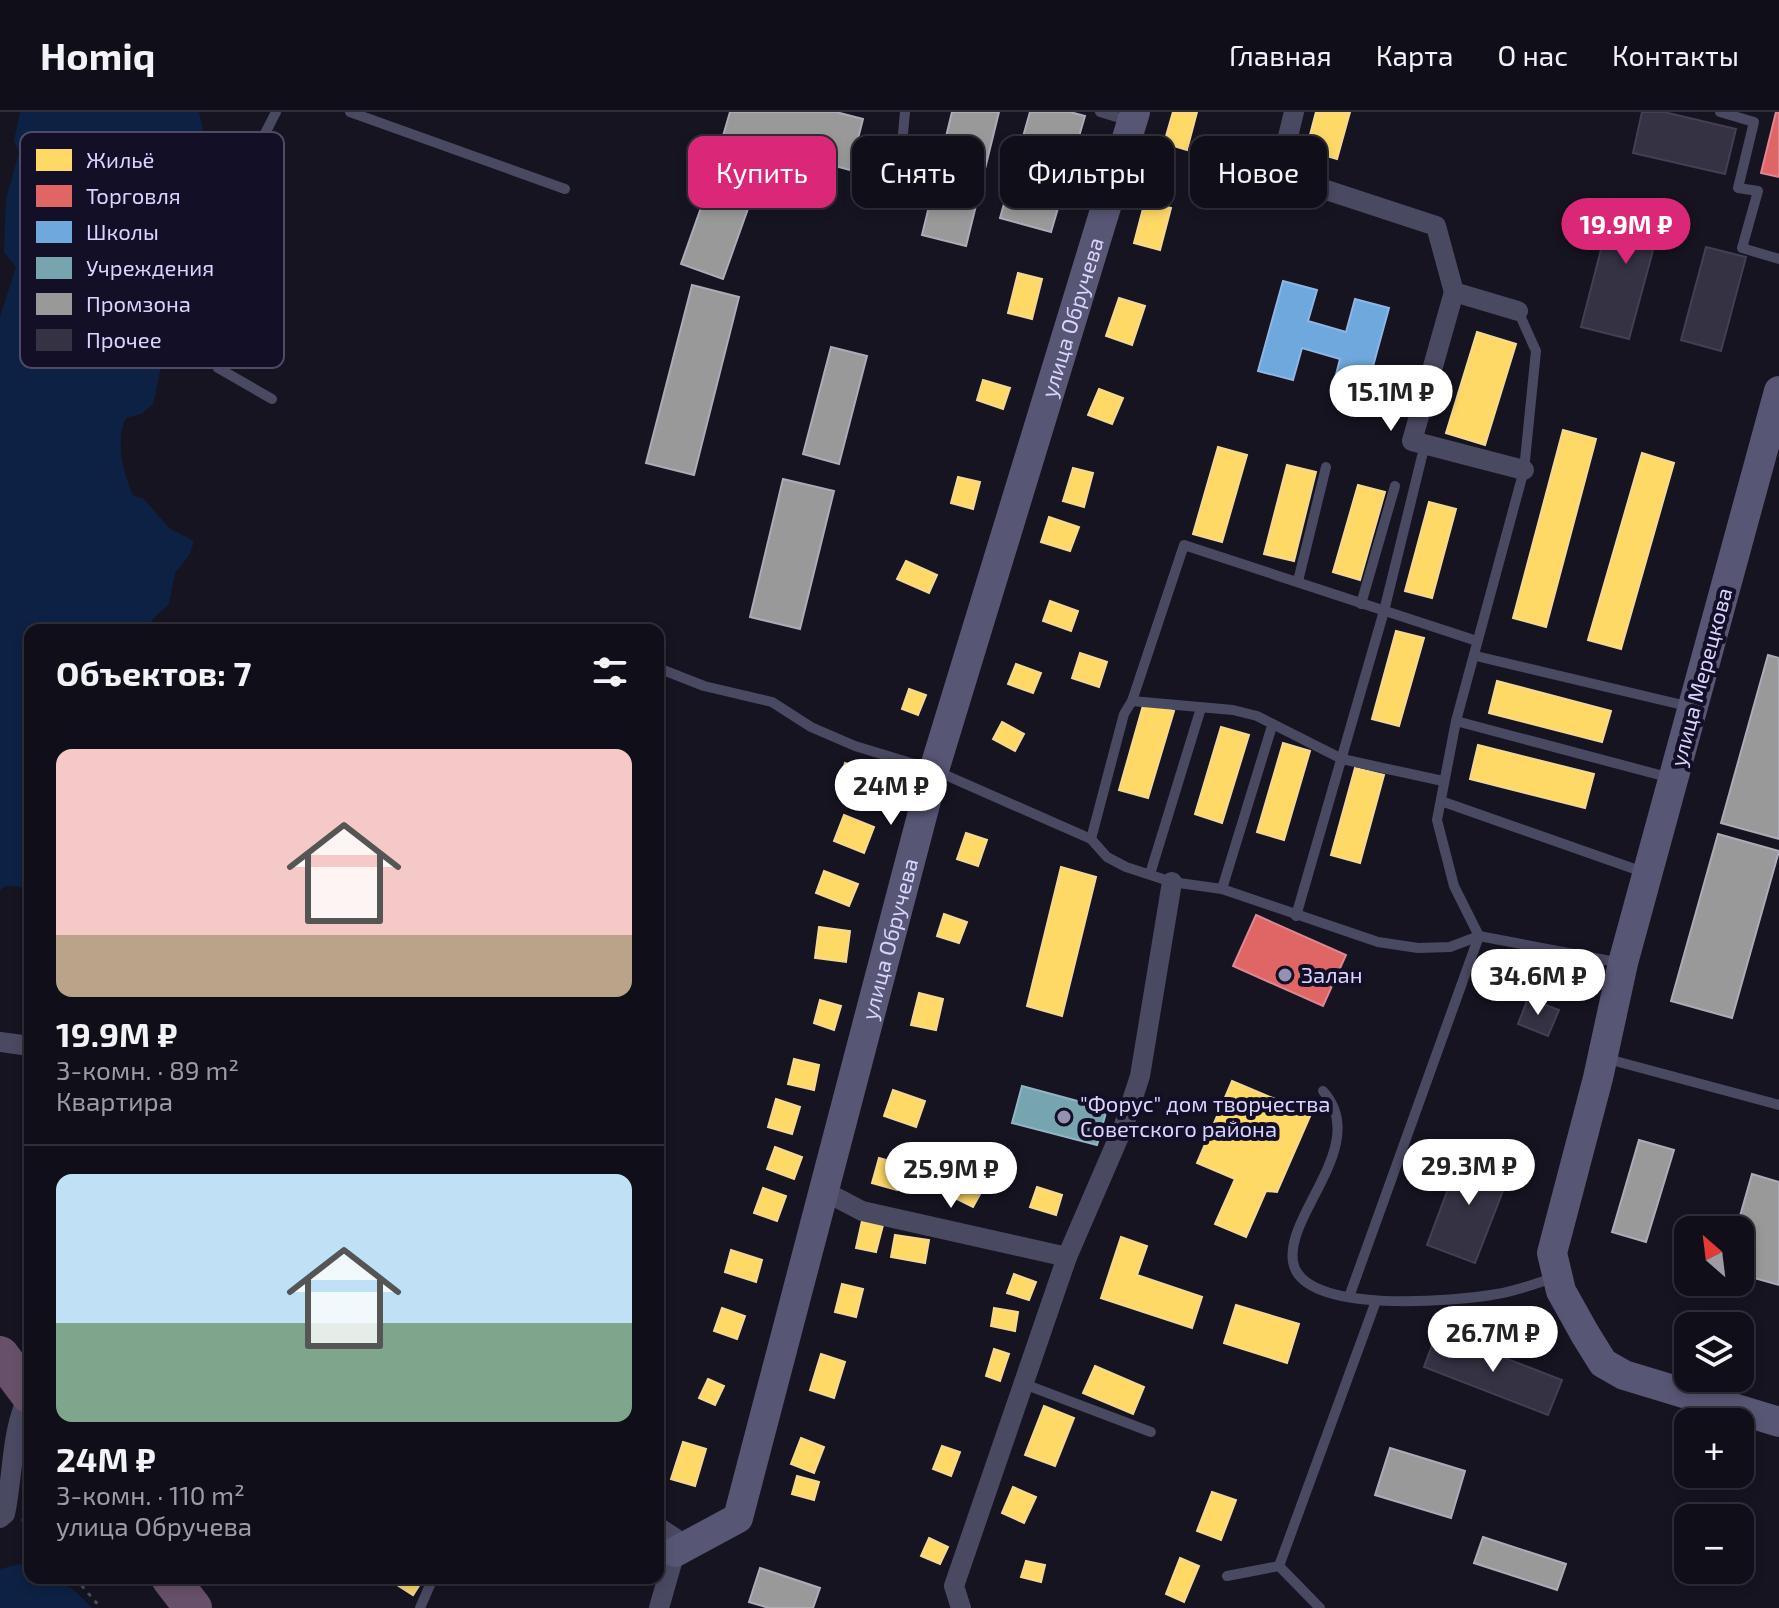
<!DOCTYPE html>
<html lang="ru">
<head>
<meta charset="utf-8">
<style>
	:root { --surface:#100f19; --page:#191822; --text:#f1f3f6; --muted:#9c9ca2; --line:#302f38; --accent:#db2777 }
	body { margin:0; font-family:"Exo 2",sans-serif; background:var(--page); color:var(--text); height:100vh; display:flex; flex-direction:column; font-size:30px; white-space:nowrap }
	* { box-sizing:border-box; margin:0 }
	p { font-size:26px; color:var(--muted) }
	.icon { flex:none; width:44px; height:44px; fill:none; stroke:currentColor; stroke-width:2; stroke-linecap:round; stroke-linejoin:round }
	.map { position:relative; flex:1; overflow:hidden }
	.drawer { position:absolute; left:24px; top:512px; width:640px; height:960px; display:flex; flex-direction:column; background:var(--surface); border-radius:16px; box-shadow:0 4px 12px #0003,0 0 0 2px var(--line) }
	.drawer>* { flex:none }
	.guide { position:absolute; left:688px; top:24px; width:760px; height:72px; display:flex; gap:16px }
	.needle { width:52px; rotate:332deg }
	.fabs { position:absolute; left:1674px; top:1104px; display:grid; gap:16px }
	.fabs a { display:grid; place-items:center; width:80px; height:80px; border-radius:16px; background:var(--surface); box-shadow:0 4px 12px #0003,0 0 0 2px var(--line); font-size:40px }
	.price { position:absolute; translate:-50% -68px; padding:0 18px; border-radius:28px; background:#fff; color:#222; font-size:26px; line-height:52px; filter:drop-shadow(0 2px 4px #0008) }
	.price::after { content:''; position:absolute; left:50%; top:48px; width:24px; height:18px; margin-left:-12px; background:inherit; clip-path:polygon(0 0,100% 0,50% 100%) }
	.price.active { background:var(--accent); color:#fff }
	ul { padding:0; list-style:none }
	li { display:grid; align-content:center; gap:16px; height:424px; padding:0 32px }
	li+li { border-top:2px solid var(--line) }
	li span { display:grid; place-items:center; height:248px; border-radius:16px; color:#555 }
	li>.icon { margin-inline-start:auto }
	span .icon { width:144px; height:144px; fill:#fffc; stroke-width:1 }
	li b { font-size:34px }
	h2 { display:flex; justify-content:space-between; align-items:center; height:96px; padding:0 32px; font-size:34px }
	.pill { padding:0 28px; border-radius:16px; background:var(--surface); box-shadow:0 4px 12px #0003,0 0 0 2px var(--line); font-size:28px; line-height:72px }
	.pill.active { background:var(--accent); color:#fff }
	header { display:flex; align-items:center; gap:48px; box-sizing:border-box; height:112px; padding:0 40px; background:var(--surface); border-bottom:2px solid var(--line) }
	header strong { font-size:38px }
	nav { display:flex; gap:44px; margin-inline-start:auto; font-size:28px }
	.map>svg:first-child { display:block }
	.water { fill:#0d2144 }
	.homes { fill:#ffd966; stroke:#f4d894; stroke-width:2 }
	.shops { fill:#e06666; stroke:#de8794; stroke-width:2 }
	.schools { fill:#6fa8dc; stroke:#8fb5e6; stroke-width:2 }
	.public { fill:#76a5af; stroke:#94b3c7; stroke-width:2 }
	.industry { fill:#999; stroke:#acabb8; stroke-width:2 }
	.building { fill:#343243; stroke:#433f54; stroke-width:2 }
	.lines { fill:none; stroke-linecap:round; stroke-linejoin:round }
	.path { stroke:#44505f; stroke-width:3; stroke-dasharray:4 6; stroke-linecap:butt }
	.lane { stroke:#4a4962; stroke-width:10 }
	.street { stroke:#4a4962; stroke-width:20 }
	.secondary { stroke:#575674; stroke-width:30 }
	.highway { stroke:#67516a; stroke-width:38 }
	.highway-bridge { stroke:#67516a; stroke-width:38 }
	.poi-dot { fill:#9591b1; stroke:#130f26; stroke-width:3 }
	.labels { text-anchor:middle; stroke-width:8; stroke-linejoin:round; paint-order:stroke }
	.street-label { font-size:22px; fill:#d9d4ff; stroke:#130f26 }
	.poi-label { font-size:22px; fill:#d9d4ff; stroke:#130f26; text-anchor:start }
	.key { fill:#130f26; stroke:#4e4a67; stroke-width:2 }
	.key-label { font-size:22px; fill:#d9d4ff }
</style>
</head>
<body>
<header>
<strong>Homiq</strong>
<nav><a>Главная</a><a>Карта</a><a>О нас</a><a>Контакты</a></nav>
</header>
<div class="map">
<svg width="1779" height="1496" viewBox="0 0 1779 1496">
	<rect width="100%" height="100%" fill="#161421"/>
	<g class="water">
		<path d="M 20,0 L 199,0 L 205,28 C 188,36 178,44 168,61 L 172,74 L 163,86 L 127,105 C 133,128 155,133 163,154 C 174,180 161,264 153,292 L 141,302 L 126,306 C 115,326 123,362 133,383 L 144,387 L 169,416 L 194,429 L 190,442 L 175,461 L 169,492 L 152,508 L 150,518 L 30,518 L 30,775 L 5,774 L 0,778 L 0,205 L 16,155 L 4,140 L 6,87 L 19,41 L 14,28 Z"/>
		<path d="M 20,1452 L 30,1456 L 30,1466 C 60,1466 72,1474 92,1496 L 0,1496 L 0,1457 Z"/>
	</g>
	<g class="homes">
		<polygon points="1173,0 1197,0 1187,38 1164,31"/>
		<polygon points="1316,0 1350,0 1337,47 1306,38"/>
		<polygon points="1145,89 1171,96 1160,138 1134,131"/>
		<polygon points="1018,161 1042,167 1032,207 1008,201"/>
		<polygon points="1119,186 1145,194 1132,233 1106,224"/>
		<polygon points="1477,220 1516,232 1485,333 1446,321"/>
		<polygon points="983,268 1010,276 1003,297 977,288"/>
		<polygon points="1099,277 1123,286 1112,312 1088,303"/>
		<polygon points="1563,318 1596,327 1546,515 1513,506"/>
		<polygon points="1218,335 1247,343 1222,430 1193,422"/>
		<polygon points="1642,341 1674,351 1621,537 1588,528"/>
		<polygon points="1287,353 1316,360 1294,449 1264,442"/>
		<polygon points="1073,356 1093,361 1084,395 1063,389"/>
		<polygon points="958,365 980,370 973,397 951,391"/>
		<polygon points="1358,373 1385,380 1360,468 1333,460"/>
		<polygon points="1429,390 1456,397 1432,486 1405,479"/>
		<polygon points="1049,405 1079,415 1070,439 1041,430"/>
		<polygon points="906,449 937,463 929,481 897,467"/>
		<polygon points="1050,489 1078,499 1071,519 1043,509"/>
		<polygon points="1396,519 1424,526 1399,614 1372,607"/>
		<polygon points="1080,541 1107,550 1099,575 1072,566"/>
		<polygon points="1016,552 1041,561 1033,581 1008,572"/>
		<polygon points="1497,569 1611,599 1602,630 1489,601"/>
		<polygon points="909,577 926,583 918,603 902,597"/>
		<polygon points="1144,590 1174,599 1148,686 1119,678"/>
		<polygon points="1002,610 1024,622 1015,639 993,627"/>
		<polygon points="1221,615 1249,623 1222,711 1195,702"/>
		<polygon points="1283,631 1310,639 1284,728 1257,720"/>
		<polygon points="1478,633 1594,662 1585,696 1470,667"/>
		<polygon points="845,651 870,659 863,678 839,670"/>
		<polygon points="1355,656 1384,663 1360,751 1331,743"/>
		<polygon points="844,703 874,715 864,741 834,729"/>
		<polygon points="966,721 987,728 978,754 957,747"/>
		<polygon points="1061,755 1096,765 1062,904 1027,894"/>
		<polygon points="824,759 858,772 849,794 816,781"/>
		<polygon points="944,802 967,810 959,831 937,824"/>
		<polygon points="819,815 850,819 846,850 815,846"/>
		<polygon points="919,881 943,887 936,918 911,913"/>
		<polygon points="820,888 841,894 834,918 814,911"/>
		<polygon points="794,947 819,953 814,978 788,972"/>
		<polygon points="1232,969 1311,1002 1277,1080 1266,1079 1246,1125 1215,1112 1235,1067 1197,1051"/>
		<polygon points="893,978 925,989 916,1015 884,1004"/>
		<polygon points="776,987 800,995 792,1022 768,1015"/>
		<polygon points="775,1035 802,1045 794,1067 767,1057"/>
		<polygon points="879,1046 904,1053 897,1078 872,1071"/>
		<polygon points="966,1066 984,1075 973,1095 955,1086"/>
		<polygon points="1037,1075 1062,1083 1056,1103 1030,1095"/>
		<polygon points="763,1076 786,1084 777,1109 754,1101"/>
		<polygon points="862,1109 883,1113 876,1140 856,1136"/>
		<polygon points="895,1123 929,1128 925,1151 891,1145"/>
		<polygon points="1121,1125 1147,1134 1137,1163 1202,1185 1192,1216 1101,1186"/>
		<polygon points="731,1138 762,1148 756,1170 725,1160"/>
		<polygon points="1014,1162 1036,1170 1029,1188 1007,1181"/>
		<polygon points="842,1172 863,1177 856,1205 835,1200"/>
		<polygon points="1236,1193 1299,1212 1287,1251 1224,1231"/>
		<polygon points="722,1196 745,1204 737,1227 714,1219"/>
		<polygon points="994,1196 1018,1200 1015,1219 991,1214"/>
		<polygon points="994,1237 1009,1242 1000,1269 986,1264"/>
		<polygon points="821,1242 845,1250 834,1286 810,1278"/>
		<polygon points="1095,1254 1144,1275 1133,1302 1083,1281"/>
		<polygon points="708,1267 724,1274 715,1293 699,1286"/>
		<polygon points="1044,1294 1074,1306 1055,1354 1025,1343"/>
		<polygon points="801,1326 824,1335 814,1361 791,1352"/>
		<polygon points="683,1330 706,1337 695,1374 671,1367"/>
		<polygon points="942,1334 960,1340 951,1364 933,1357"/>
		<polygon points="797,1364 819,1370 814,1388 792,1382"/>
		<polygon points="1013,1375 1036,1385 1024,1411 1002,1401"/>
		<polygon points="1212,1380 1236,1388 1221,1428 1197,1419"/>
		<polygon points="929,1426 948,1435 940,1452 921,1444"/>
		<polygon points="1180,1446 1199,1454 1184,1490 1166,1482"/>
		<polygon points="1026,1449 1045,1453 1041,1470 1021,1465"/>
		<polygon points="392,1466 424,1466 413,1483 391,1469"/>
	</g>
	<g class="shops">
		<polygon points="1776,0 1779,0 1779,65 1761,61"/>
		<polygon points="1256,803 1346,843 1323,894 1233,854"/>
	</g>
	<polygon class="schools" points="1283,169 1317,178 1308,209 1346,220 1355,187 1389,196 1364,287 1332,278 1340,247 1302,236 1293,268 1258,259"/>
	<polygon class="public" points="1022,974 1107,997 1097,1033 1012,1011"/>
	<g class="industry">
		<polygon points="730,0 836,0 863,7 850,58 723,24"/>
		<polygon points="952,0 999,0 966,134 922,123"/>
		<polygon points="1030,0 1070,0 1085,4 1051,120 1000,106"/>
		<polygon points="719,45 761,60 723,167 681,152"/>
		<polygon points="692,173 739,185 694,363 646,351"/>
		<polygon points="831,235 867,244 839,352 803,342"/>
		<polygon points="783,367 834,379 800,517 750,505"/>
		<polygon points="1768,543 1779,546 1779,727 1721,711"/>
		<polygon points="1718,722 1779,739 1732,906 1671,889"/>
		<polygon points="1639,1028 1674,1038 1646,1130 1612,1120"/>
		<polygon points="1752,1062 1779,1070 1779,1173 1740,1162 1740,1118 1736,1118"/>
		<polygon points="1390,1336 1465,1359 1451,1406 1375,1383"/>
		<polygon points="1483,1425 1566,1452 1557,1478 1474,1451"/>
		<polygon points="760,1456 820,1476 813,1496 769,1496 749,1490"/>
	</g>
	<g class="building">
		<polygon points="1642,0 1664,0 1736,17 1725,62 1633,41"/>
		<polygon points="1614,87 1682,105 1674,135 1655,131 1629,227 1581,215"/>
		<polygon points="1706,135 1746,145 1721,239 1681,228"/>
		<polygon points="1528,886 1559,898 1548,924 1518,912"/>
		<polygon points="1462,1040 1511,1058 1475,1151 1427,1133"/>
		<polygon points="1437,1220 1562,1268 1548,1303 1424,1255"/>
	</g>
	<g class="lines">
		<g class="path">
			<polyline points="22,1407 30,1416"/>
			<polyline points="75,1466 101,1496"/>
		</g>
		<g class="lane">
			<polyline points="350,0 565,77"/>
			<polyline points="1100,0 1130,9"/>
			<polyline points="1720,0 1754,10 1738,76 1758,79 1742,136 1779,147"/>
			<polyline points="902,32 905,0"/>
			<polyline points="272,287 218,256 227,150 251,49 276,0"/>
			<polyline points="1298,469 1326,355"/>
			<polyline points="1361,492 1395,374"/>
			<polyline points="1476,544 1691,595"/>
			<polyline points="658,556 704,574 772,590 811,615 855,634 934,658 1091,727 1107,745 1126,755 1172,770 1222,777 1378,830 1418,836 1450,835 1479,824 1621,851"/>
			<polyline points="1132,589 1233,598 1257,604 1342,647 1443,669"/>
			<polyline points="1456,609 1671,666"/>
			<polyline points="1441,689 1646,761"/>
			<polyline points="1091,727 1124,602 1132,589 1184,433 1477,529"/>
			<polyline points="1150,762 1201,596"/>
			<polyline points="1222,777 1272,614"/>
			<polyline points="1296,804 1384,499 1425,332"/>
			<polyline points="1604,946 1779,993"/>
			<path d="M 1323,979 C 1371,1032 1285,1102 1293,1150 C 1302,1204 1458,1189 1497,1182 C 1517,1179 1537,1171 1556,1165"/>
			<polyline points="1349,1185 1479,824 1454,774 1437,708 1456,609 1524,358 1536,239 1518,199"/>
			<polyline points="1024,1272 1151,1320"/>
			<polyline points="1227,1464 1279,1454"/>
			<polyline points="420,1496 433,1466"/>
			<polyline points="1320,1496 1279,1454 1376,1189"/>
		</g>
		<g class="street">
			<polyline points="1294,0 1283,45 1302,70 1436,114 1454,180 1518,199"/>
			<polyline points="1454,180 1412,329 1524,358"/>
			<polyline points="0,930 30,934"/>
			<polyline points="824,1079 862,1099 1067,1145"/>
			<path d="M 0,1406 L 5,1402 C 14,1360 10,1320 30,1280"/>
			<polyline points="658,1415 687,1434"/>
			<polyline points="659,1496 675,1440"/>
			<polyline points="961,1496 954,1474 1067,1145 1124,1013 1140,964 1172,770"/>
		</g>
		<g class="secondary">
			<polyline points="1779,279 1623,851 1598,966 1552,1141 1561,1179 1585,1222 1603,1251 1624,1263 1779,1310"/>
			<path id="s1" d="M 675,1440 L 738,1406 L 934,658 L 1135,0"/>
		</g>
		<polyline class="highway" points="170,1466 193,1496"/>
		<polyline class="highway-bridge" points="0,1243 30,1283"/>
	</g>
	<g class="poi-dot">
		<circle cx="1285" cy="863" r="8"/>
		<circle cx="1064" cy="1005" r="8"/>
	</g>
	<g class="labels">
		<g class="street-label">
			<text dy="8" stroke="none"><textPath href="#s1" startOffset="1318">улица Обручева</textPath></text>
			<text transform="translate(1701 565) rotate(-75)" y="8">улица Мерецкова</text>
			<text dy="8" stroke="none"><textPath href="#s1" startOffset="670">улица Обручева</textPath></text>
		</g>
		<g class="poi-label">
			<text x="1301" y="871">Залан</text>
			<text x="1080" y="1000">"Форус" дом творчества<tspan x="1080" dy="25">Советского района</tspan></text>
		</g>
	</g>
	<rect x="20" y="20" width="264" height="236" rx="12" class="key"/>
	<rect x="36" y="37" width="36" height="22" fill="#ffd966"/>
	<rect x="36" y="73" width="36" height="22" fill="#e06666"/>
	<rect x="36" y="109" width="36" height="22" fill="#6fa8dc"/>
	<rect x="36" y="145" width="36" height="22" fill="#76a5af"/>
	<rect x="36" y="181" width="36" height="22" fill="#999"/>
	<rect x="36" y="217" width="36" height="22" fill="#343243"/>
	<g class="key-label">
		<text x="86" y="56">Жильё</text>
		<text x="86" y="92">Торговля</text>
		<text x="86" y="128">Школы</text>
		<text x="86" y="164">Учреждения</text>
		<text x="86" y="200">Промзона</text>
		<text x="86" y="236">Прочее</text>
	</g>
</svg>
<div class="fabs">
<a><svg class="needle" viewBox="-14 -14 28 28"><path d="M0-13l5 13h-10z" fill="#e53935"/><path d="M0 13l5-13h-10z" fill="#9c9ca2"/></svg></a>
<a><svg class="icon" aria-label="layers" viewBox="0 0 24 24"><path d="M12 4l9 5-9 5-9-5zM3 14l9 5 9-5"/></svg></a>
<a>+</a>
<a>−</a>
</div>
<b class="price active" style="left:1626px;top:154px">19.9M ₽</b>
<b class="price" style="left:1391px;top:321px">15.1M ₽</b>
<b class="price" style="left:891px;top:715px">24M ₽</b>
<b class="price" style="left:1538px;top:905px">34.6M ₽</b>
<b class="price" style="left:1469px;top:1095px">29.3M ₽</b>
<b class="price" style="left:951px;top:1098px">25.9M ₽</b>
<b class="price" style="left:1493px;top:1262px">26.7M ₽</b>
<div class="guide">
<a class="pill active">Купить</a>
<a class="pill">Снять</a>
<a class="pill">Фильтры</a>
<a class="pill">Новое</a>
</div>
<section class="drawer">
<h2>Объектов: 7<svg class="icon" aria-label="filters" viewBox="0 0 24 24"><path d="M4 7h16M4 17h16"/><circle cx="9" cy="7" r="2"/><circle cx="15" cy="17" r="2"/></svg></h2>
<ul>
<li><span style="background:linear-gradient(#f6c9c9 75%,#b9a48a 0)"><svg class="icon" aria-label="home" viewBox="0 0 24 24"><path d="M3 11l9-7 9 7M6 9v11h12V9"/></svg></span><div><b>19.9M ₽</b><p>3-комн. · 89 m²</p><p>Квартира</p></div></li>
<li><span style="background:linear-gradient(#bfe0f5 60%,#7fa58c 0)"><svg class="icon" aria-label="home" viewBox="0 0 24 24"><path d="M3 11l9-7 9 7M6 9v11h12V9"/></svg></span><div><b>24M ₽</b><p>3-комн. · 110 m²</p><p>улица Обручева</p></div></li>
</ul>
</section>
</div>
</body>
</html>
